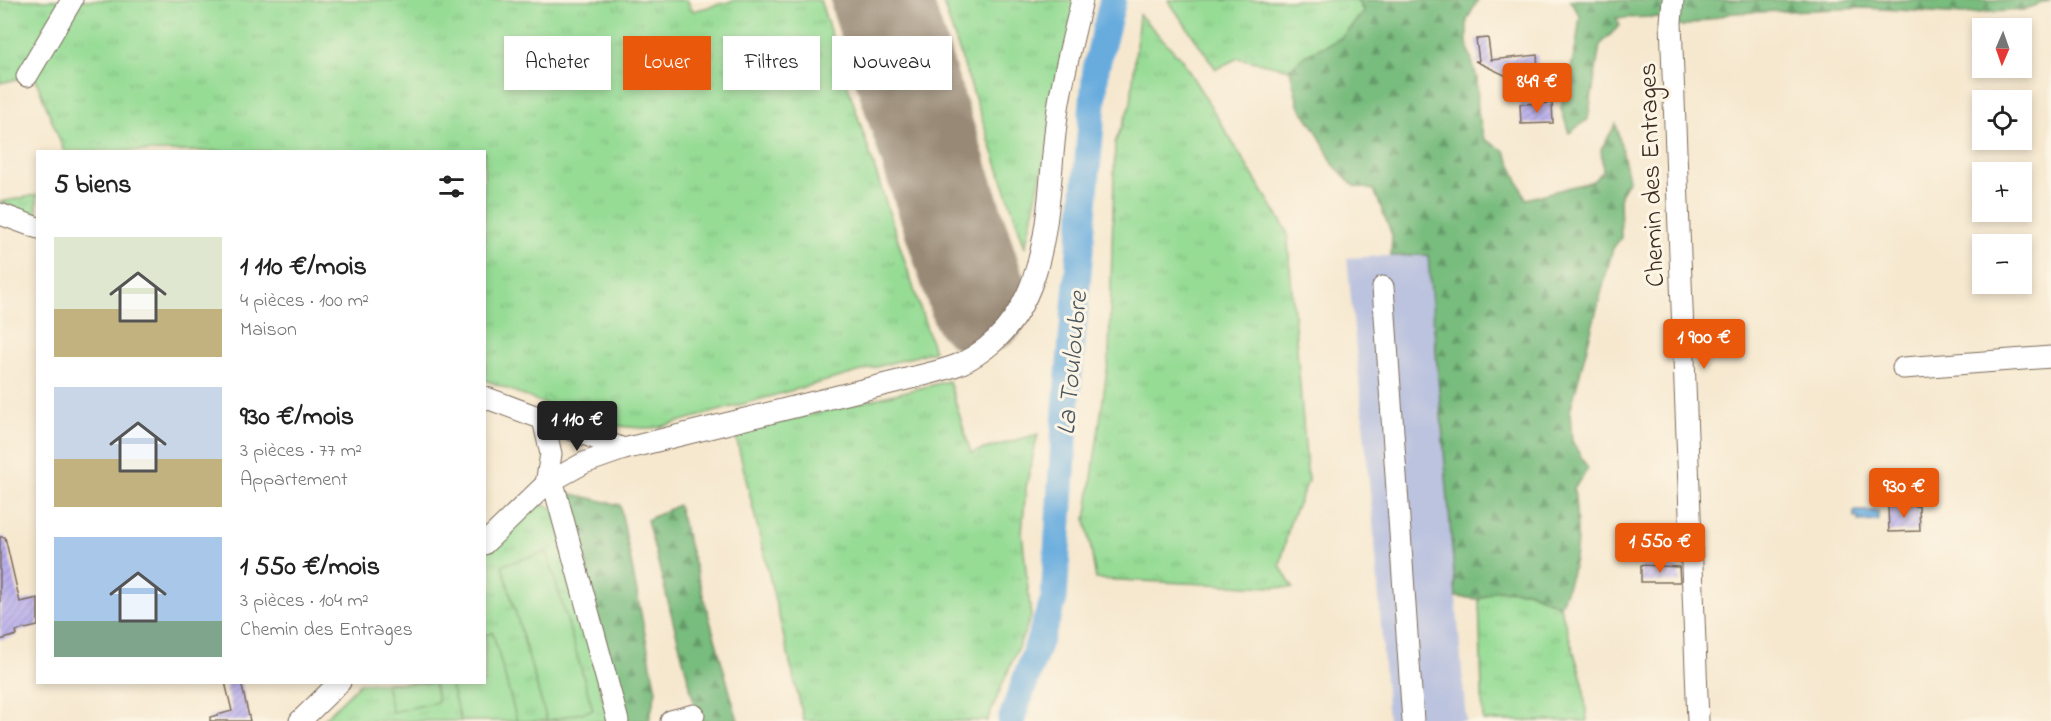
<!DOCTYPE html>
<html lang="fr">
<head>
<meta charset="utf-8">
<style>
	:root { --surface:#fff; --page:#f6f6f6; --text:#222; --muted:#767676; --accent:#ea580c }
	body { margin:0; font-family:"Indie Flower",sans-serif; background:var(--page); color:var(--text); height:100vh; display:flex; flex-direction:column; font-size:22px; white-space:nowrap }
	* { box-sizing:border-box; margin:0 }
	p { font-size:20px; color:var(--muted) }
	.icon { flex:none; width:33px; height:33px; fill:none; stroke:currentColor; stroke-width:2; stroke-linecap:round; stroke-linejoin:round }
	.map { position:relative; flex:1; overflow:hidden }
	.panel { position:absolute; left:36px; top:150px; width:450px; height:534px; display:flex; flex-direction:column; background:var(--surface); border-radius:0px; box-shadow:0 3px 9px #0003 }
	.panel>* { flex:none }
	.banner { position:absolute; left:504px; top:36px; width:570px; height:54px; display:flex; gap:12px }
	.needle { width:39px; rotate:182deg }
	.controls { position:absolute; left:1972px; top:18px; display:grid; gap:12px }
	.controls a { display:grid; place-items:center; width:60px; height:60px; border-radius:0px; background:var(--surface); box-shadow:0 3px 9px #0003; font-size:30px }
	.price { position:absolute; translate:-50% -51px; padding:0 14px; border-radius:6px; background:var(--accent); color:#fff; font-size:20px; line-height:39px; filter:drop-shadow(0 2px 3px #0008) }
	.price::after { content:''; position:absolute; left:50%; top:36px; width:18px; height:14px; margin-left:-9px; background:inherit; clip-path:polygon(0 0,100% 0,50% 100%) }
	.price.selected { background:#222; color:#fff }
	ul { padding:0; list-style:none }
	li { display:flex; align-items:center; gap:18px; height:150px; padding:0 18px }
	li span { display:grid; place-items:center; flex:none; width:168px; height:120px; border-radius:0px; color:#555 }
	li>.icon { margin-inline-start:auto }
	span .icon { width:72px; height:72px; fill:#fffc; stroke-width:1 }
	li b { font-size:26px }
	h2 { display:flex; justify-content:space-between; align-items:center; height:72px; padding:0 18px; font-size:26px }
	.pill { padding:0 21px; border-radius:0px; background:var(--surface); box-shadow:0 3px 9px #0003; font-size:21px; line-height:54px }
	.pill.selected { background:var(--accent); color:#fff }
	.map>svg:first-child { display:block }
	.industrial { fill:#bcc3de }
	.grass { fill:url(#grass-tufts); stroke:#68835a; stroke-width:1.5 }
	.forest { fill:url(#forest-firs); stroke:#5a734e; stroke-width:1.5 }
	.garden { fill:#96dc95; stroke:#68835a; stroke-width:1.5 }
	.water { fill:#68acde; stroke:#526b7e; stroke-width:1.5 }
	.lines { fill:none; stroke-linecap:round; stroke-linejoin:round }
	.river { stroke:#68acde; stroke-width:27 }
	.runway { stroke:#988976; stroke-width:100 }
	.building { fill:url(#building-hatch) }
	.minor-casing { stroke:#7c6c5c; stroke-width:23 }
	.minor { stroke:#fff; stroke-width:21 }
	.labels { text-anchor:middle; stroke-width:6; stroke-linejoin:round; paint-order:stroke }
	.street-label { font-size:26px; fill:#3b2a1e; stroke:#fcf5e5 }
	.water-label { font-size:27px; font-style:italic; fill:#4b5861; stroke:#fcf5e5 }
</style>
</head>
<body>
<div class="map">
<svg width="2051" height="721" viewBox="0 0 2051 721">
	<defs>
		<pattern id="grass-tufts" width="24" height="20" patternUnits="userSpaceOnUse" patternTransform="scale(1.5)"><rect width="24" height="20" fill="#96dc95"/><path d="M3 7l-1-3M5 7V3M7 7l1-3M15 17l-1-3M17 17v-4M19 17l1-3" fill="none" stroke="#82bd80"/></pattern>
		<pattern id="forest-firs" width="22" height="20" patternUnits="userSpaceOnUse" patternTransform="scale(1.5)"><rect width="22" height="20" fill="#78bc7e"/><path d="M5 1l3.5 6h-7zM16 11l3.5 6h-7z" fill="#649967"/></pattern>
		<pattern id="building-hatch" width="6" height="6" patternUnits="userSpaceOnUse" patternTransform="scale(1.5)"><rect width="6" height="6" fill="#b6aced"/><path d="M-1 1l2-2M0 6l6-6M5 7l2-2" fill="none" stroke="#958cbf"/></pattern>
	</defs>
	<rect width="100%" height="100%" fill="#fcf5e5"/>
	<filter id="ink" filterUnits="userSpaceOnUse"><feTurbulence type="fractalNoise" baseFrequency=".0167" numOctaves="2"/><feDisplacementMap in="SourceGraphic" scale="12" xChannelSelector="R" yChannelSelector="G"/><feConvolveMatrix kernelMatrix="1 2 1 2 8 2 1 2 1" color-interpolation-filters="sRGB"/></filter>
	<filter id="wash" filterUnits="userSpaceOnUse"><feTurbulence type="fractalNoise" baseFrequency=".008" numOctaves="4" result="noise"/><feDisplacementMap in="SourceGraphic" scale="24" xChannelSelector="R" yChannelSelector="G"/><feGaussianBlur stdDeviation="1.35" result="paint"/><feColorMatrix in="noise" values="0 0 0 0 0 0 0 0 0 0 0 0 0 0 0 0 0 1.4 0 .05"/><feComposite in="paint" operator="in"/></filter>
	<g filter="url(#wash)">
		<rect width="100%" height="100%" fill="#f6e8cf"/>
		<polygon class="industrial" points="1428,254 1466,721 1388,721 1375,543 1347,258"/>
		<g class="grass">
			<path d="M 0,0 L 687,0 L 693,11 L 736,0 L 820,0 L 934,351 L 660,427 C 601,434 539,400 485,380 L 484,152 L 64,151 L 34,75 L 0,83 Z"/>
			<polygon points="942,0 1079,0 1025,248 1025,247"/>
			<polygon points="1168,0 1357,0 1364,11 1340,39 1307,54 1290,69 1238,58 1216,69"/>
			<polygon points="1139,14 1182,60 1287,231 1308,481 1290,522 1280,566 1293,588 1096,579 1086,520 1109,356 1115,143 1131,103"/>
			<polygon points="37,195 37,216 0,202"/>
			<polygon points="949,381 971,453 1038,434 1026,487 1022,532 1031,617 987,721 804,721 735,433"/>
			<polygon points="547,505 554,510 608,718 606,721 322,721 360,683 484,682 485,551 534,507"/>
			<polygon points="1496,590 1527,591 1560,606 1583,683 1587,721 1483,721 1479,599"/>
		</g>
		<g class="forest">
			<path d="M 1357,0 L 1478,0 L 1467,20 L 1467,44 L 1477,78 L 1478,113 L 1484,139 L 1505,151 L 1526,199 L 1593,181 L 1603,171 L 1601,149 L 1616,124 L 1629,179 L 1620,194 L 1621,238 L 1613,248 L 1570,411 L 1572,441 L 1588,469 L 1574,488 C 1579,536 1580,560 1560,606 L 1527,591 L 1496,590 L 1479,599 L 1456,597 L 1428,255 L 1391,256 L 1392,235 L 1374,190 L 1354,186 L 1333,164 L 1316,130 L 1298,104 L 1290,69 L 1307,54 L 1340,39 L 1364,12 Z"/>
			<polygon points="1570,0 2051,0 2023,10 1963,14 1865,8 1732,13 1682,27 1658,17 1616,18 1620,25 1600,45 1588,119 1569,133 1561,108 1576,47 1580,16"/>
			<polygon points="555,490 620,505 656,691 649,721 618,721"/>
			<polygon points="678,505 738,721 699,721 647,520"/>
		</g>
		<g class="garden">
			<polygon points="547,552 593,710 547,721 502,565"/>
			<polygon points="493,633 517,721 461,721 450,683 484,682 485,635"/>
			<polygon points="386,683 434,683 438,702 392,712"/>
		</g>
		<polygon class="water" points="1878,511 1878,521 1858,522 1858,517 1854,517 1854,511"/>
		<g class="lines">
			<polyline class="river" points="1011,721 1054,599 1066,408 1096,68 1113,0"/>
			<polyline class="runway" points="881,0 980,304"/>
		</g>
		<g id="blocks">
			<g class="building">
				<polygon points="1488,38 1491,60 1537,55 1539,80 1522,82 1521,77 1511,78 1475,61 1479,61 1476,39"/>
				<polygon points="1552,103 1553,123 1521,124 1520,104"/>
				<polygon points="1919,506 1920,531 1889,532 1888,507"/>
				<polygon points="0,537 5,537 20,602 38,598 38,626 16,631 17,635 0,640"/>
				<polygon points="1641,565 1679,567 1680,582 1641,582"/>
				<polygon points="225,682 241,682 250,721 210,721 210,717 232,711"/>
			</g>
		</g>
	</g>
	<g filter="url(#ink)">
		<use href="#blocks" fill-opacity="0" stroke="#7c6c5c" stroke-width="1.5"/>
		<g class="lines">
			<g class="minor-casing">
				<g id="minor">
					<polyline points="1673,0 1671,22 1698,721"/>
					<polyline points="27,76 72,0"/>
					<polyline points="0,214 38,228"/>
					<polyline points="1383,287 1413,721"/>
					<polyline points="1903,368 2051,357"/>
					<polyline points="484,397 543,419 551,454 546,484 555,490 618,721"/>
					<polyline points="543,419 624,449"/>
					<path d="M 484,544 L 546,484 L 584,463 L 624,449 L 927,374 C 939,371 951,368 962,363 C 1060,315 1044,192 1059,102 C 1065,68 1074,34 1082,0"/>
					<polyline points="300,721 340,682"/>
					<polyline points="671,721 694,715"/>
				</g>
			</g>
			<use href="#minor" class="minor"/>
		</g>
	</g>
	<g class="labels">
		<g class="street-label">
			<text transform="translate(1650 175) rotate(-92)" y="9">Chemin des Entrages</text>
		</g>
		<g class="water-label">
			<text transform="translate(1071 363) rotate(-85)" y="9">La Touloubre</text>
		</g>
	</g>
</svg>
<div class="controls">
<a><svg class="needle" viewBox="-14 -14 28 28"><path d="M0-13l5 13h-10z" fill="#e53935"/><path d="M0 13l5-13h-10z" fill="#767676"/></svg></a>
<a><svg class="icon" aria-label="locate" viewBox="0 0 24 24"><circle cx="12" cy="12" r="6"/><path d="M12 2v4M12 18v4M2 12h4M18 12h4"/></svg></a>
<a>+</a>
<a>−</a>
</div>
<b class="price" style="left:1537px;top:114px">849 €</b>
<b class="price" style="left:1704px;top:370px">1 900 €</b>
<b class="price selected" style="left:577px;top:452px">1 110 €</b>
<b class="price" style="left:1904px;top:519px">930 €</b>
<b class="price" style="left:1660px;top:574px">1 550 €</b>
<div class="banner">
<a class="pill">Acheter</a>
<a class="pill selected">Louer</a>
<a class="pill">Filtres</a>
<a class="pill">Nouveau</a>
</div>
<section class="panel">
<h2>5 biens<svg class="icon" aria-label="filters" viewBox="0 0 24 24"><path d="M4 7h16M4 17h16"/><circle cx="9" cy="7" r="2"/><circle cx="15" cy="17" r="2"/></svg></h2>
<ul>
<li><span style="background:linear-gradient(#dfe7d0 60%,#c2b280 0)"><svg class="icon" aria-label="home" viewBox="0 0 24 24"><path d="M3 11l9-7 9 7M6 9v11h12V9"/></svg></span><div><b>1 110 €/mois</b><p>4 pièces · 100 m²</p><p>Maison</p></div></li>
<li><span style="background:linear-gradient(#c9d6e8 60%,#c2b280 0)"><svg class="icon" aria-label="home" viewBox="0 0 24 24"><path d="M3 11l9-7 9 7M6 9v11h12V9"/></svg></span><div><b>930 €/mois</b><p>3 pièces · 77 m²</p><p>Appartement</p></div></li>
<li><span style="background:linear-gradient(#a9c7e8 70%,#7fa58c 0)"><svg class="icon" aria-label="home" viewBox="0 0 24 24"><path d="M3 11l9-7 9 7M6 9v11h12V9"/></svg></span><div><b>1 550 €/mois</b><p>3 pièces · 104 m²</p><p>Chemin des Entrages</p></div></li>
</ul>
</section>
</div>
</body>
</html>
